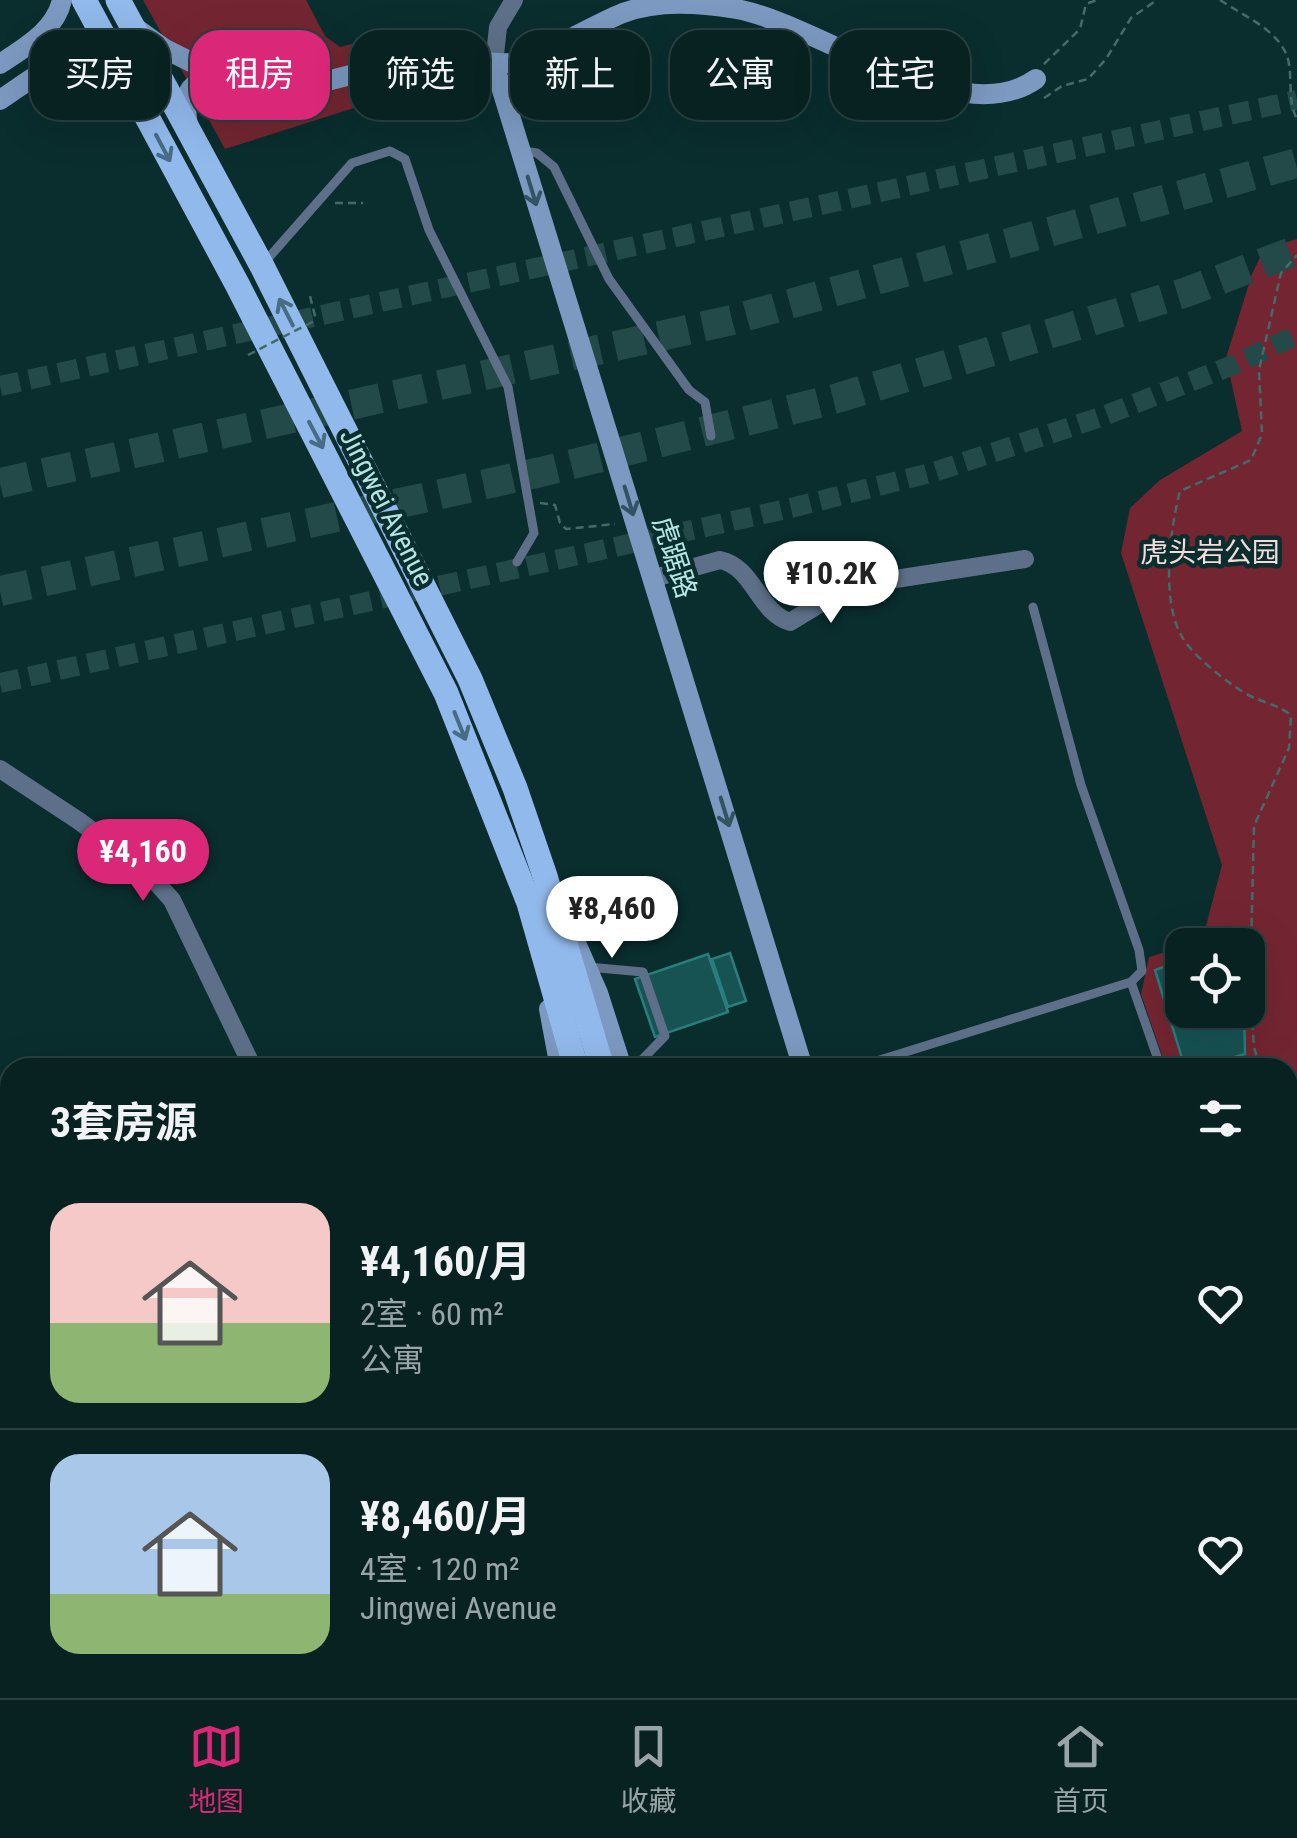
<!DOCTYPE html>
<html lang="zh">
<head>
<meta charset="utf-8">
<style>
	:root { --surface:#082222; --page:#112a2a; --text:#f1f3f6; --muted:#98a4a5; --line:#293f40; --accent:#db2777 }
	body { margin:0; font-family:"Roboto Condensed","Noto Sans SC",sans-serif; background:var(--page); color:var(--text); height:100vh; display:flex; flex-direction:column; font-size:38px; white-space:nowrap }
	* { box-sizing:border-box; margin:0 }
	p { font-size:32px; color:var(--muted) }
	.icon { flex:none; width:55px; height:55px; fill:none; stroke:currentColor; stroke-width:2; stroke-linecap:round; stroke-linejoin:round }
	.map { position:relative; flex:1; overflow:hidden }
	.side { position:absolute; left:0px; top:1058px; width:1298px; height:642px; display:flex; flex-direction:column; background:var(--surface); border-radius:30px 30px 0 0; box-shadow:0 10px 40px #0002,0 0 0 2px var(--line) }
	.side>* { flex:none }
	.hud { position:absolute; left:30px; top:30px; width:1238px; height:90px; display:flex; gap:20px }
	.tools { position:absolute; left:1165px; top:928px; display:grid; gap:20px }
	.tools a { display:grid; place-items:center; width:100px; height:100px; border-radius:20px; background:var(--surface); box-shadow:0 10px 40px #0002,0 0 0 2px var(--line); font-size:50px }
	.price { position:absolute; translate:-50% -85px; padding:0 22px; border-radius:35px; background:#fff; color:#222; font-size:32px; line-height:65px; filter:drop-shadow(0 2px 5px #0008) }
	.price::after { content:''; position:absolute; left:50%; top:60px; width:30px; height:22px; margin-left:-15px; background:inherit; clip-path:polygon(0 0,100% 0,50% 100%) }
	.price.active { background:var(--accent); color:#fff }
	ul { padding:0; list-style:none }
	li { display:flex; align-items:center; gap:30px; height:250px; padding:0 50px }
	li+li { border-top:2px solid var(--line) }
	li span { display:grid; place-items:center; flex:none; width:280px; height:200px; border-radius:30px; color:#555 }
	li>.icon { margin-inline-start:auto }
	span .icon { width:120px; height:120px; fill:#fffc; stroke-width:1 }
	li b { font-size:42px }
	h2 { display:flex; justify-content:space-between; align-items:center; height:120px; padding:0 50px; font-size:42px }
	.tag { padding:0 35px; border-radius:30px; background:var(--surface); box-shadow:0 10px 40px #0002,0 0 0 2px var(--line); font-size:35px; line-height:90px }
	.tag.active { background:var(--accent); color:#fff }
	.menu { display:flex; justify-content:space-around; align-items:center; height:140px; border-top:2px solid var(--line); background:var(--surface); font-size:28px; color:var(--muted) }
	.menu a { display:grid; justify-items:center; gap:5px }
	.menu .active { color:var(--accent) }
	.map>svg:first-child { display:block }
	.green { fill:#732631 }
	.building { fill:#185354; stroke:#297e7e; stroke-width:2.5 }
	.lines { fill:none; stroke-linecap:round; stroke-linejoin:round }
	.secondary-tunnel { stroke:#244949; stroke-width:20; stroke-dasharray:20 10; stroke-linecap:butt }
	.primary-tunnel { stroke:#244949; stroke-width:25; stroke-dasharray:25 12; stroke-linecap:butt }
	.highway-tunnel { stroke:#244949; stroke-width:30; stroke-dasharray:30 15; stroke-linecap:butt }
	.path { stroke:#436b6b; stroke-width:2.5; stroke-dasharray:8 5; stroke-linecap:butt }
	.lane { stroke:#5e7089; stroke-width:9 }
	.street { stroke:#5e7089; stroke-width:18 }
	.secondary { stroke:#7c99c1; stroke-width:20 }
	.primary { stroke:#92b9ec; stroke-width:25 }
	.path-bridge { stroke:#436b6b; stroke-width:2.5; stroke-dasharray:8 5; stroke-linecap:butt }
	.oneway { stroke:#476c84 }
	.oneway2 { stroke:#325361 }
	.labels { text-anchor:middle; stroke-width:9; stroke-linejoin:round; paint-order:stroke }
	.street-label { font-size:28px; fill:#b5e6e5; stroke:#0a2d2e }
	.park-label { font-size:28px; fill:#f5dbdc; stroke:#0a2d2e }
</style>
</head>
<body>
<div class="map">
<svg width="1297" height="1698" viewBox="0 0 1297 1698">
	<rect width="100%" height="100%" fill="#0a2d2e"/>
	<g class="green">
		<polygon points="143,0 306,0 325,36 340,47 371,39 393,60 391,81 379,100 225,149"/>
		<polygon points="1297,239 1297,1614 1288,1591 1288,1068 1166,1067 1141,994 1149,957 1182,947 1182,1010 1248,1010 1248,945 1190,945 1202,941 1222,865 1121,553 1130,508 1160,480 1242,431 1226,358 1252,274 1264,249"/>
	</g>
	<g class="building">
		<polygon points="730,953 746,1001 728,1007 712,959"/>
		<polygon points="708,954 728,1012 655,1037 635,979"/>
		<polygon points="1182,961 1182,1010 1244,1010 1245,1054 1197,1068 1185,1068 1155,970"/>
	</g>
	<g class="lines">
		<g class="secondary-tunnel">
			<polyline points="0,386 1297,100"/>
			<polyline points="0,683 791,508 934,472 1101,417 1233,365 1297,335"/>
		</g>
		<g class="primary-tunnel">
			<polyline points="681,1690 682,1698"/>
			<polyline points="704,1690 705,1698"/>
		</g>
		<g class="highway-tunnel">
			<polyline points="0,483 732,320 1297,163"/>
			<polyline points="0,591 541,472 834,399 1187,292 1297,250"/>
		</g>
		<g class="path">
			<path d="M 1220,0 C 1245,17 1284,32 1289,64 C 1292,83 1288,102 1297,119"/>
			<polyline points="1044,64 1080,29 1086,4 1097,0"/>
			<polyline points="1044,98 1062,86 1088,79 1106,59 1131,18 1157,0"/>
			<polyline points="335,203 363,203"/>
			<polyline points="310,296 316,320"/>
			<polyline points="540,503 555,505 560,523 566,529 615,524"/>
			<path d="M 1260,1068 L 1254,1047 L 1250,991 L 1254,826 L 1289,748 L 1291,715 C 1278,705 1265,703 1250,696 C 1230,685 1191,655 1181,635 C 1161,598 1170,530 1180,491 L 1251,460 L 1262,434 L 1259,370 L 1281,273 L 1297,255"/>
			<polyline points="1288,1167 1297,1201"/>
			<polyline points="1288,1367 1297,1345"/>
			<polyline points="1288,1536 1297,1554"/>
		</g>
		<g class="lane">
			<polyline points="523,151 537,153 554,167 609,279 689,390 705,402 711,436"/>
			<polyline points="264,263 352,163 390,151 405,159 429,230 508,387 534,533 517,562"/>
			<polyline points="588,967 643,972 665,1036 634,1068"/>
			<polyline points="1131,982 1161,1068"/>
			<polyline points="854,1068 1131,982 1142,971 1139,950 1081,785 1033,607"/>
			<polyline points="943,1690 943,1698"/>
			<polyline points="1037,1690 1038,1698"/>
		</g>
		<g class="street">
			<polyline points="494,64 498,27 514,0"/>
			<path d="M 654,578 L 720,560 C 754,567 758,612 790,622 L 834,595 L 863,584 L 1025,559"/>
			<polyline points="0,769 79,821 146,871 172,900 253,1068"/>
			<polyline points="0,1325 10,1323"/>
			<polyline points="439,1690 450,1698"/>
			<polyline points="426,1698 427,1690"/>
		</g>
		<g class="secondary">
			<path d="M 136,28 L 165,49 L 221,77 C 186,81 183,93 188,126"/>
			<path d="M 0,64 C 25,47 55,31 62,0"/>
			<polyline points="494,64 803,1068"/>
			<path d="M 221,77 L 257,88 L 288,91 L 413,59 C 447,55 479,65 512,63 C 552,52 586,28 623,13 C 659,0 699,3 736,9 C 820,24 959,134 1036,79"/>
			<path d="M 0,100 C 42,72 74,41 123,75"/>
			<polyline points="572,934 598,993 622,1068"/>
			<polyline points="549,1009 560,1068"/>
			<polyline points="659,1690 660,1698"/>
			<polyline points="727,1690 728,1698"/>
			<polyline points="970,1690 971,1698"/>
			<polyline points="985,1690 986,1698"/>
			<polyline points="535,1698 554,1690"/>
			<polyline points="595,1698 618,1690"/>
			<polyline points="753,1698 758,1690"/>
		</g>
		<g class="primary">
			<polyline points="84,0 237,284 446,693 529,903 576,1068"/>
			<polyline points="118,0 262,266 470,679 515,788 545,876 602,1068"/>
		</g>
		<polyline class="path-bridge" points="248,355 316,320"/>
	</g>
	<defs><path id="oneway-shaft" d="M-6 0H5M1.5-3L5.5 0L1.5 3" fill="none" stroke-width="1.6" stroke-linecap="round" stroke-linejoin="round" transform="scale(2.5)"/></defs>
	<g class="oneway">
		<use href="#oneway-shaft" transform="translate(163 148) rotate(62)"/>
		<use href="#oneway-shaft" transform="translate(286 312) rotate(-117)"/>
		<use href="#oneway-shaft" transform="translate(316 435) rotate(62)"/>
		<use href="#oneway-shaft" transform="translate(460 726) rotate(68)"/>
	</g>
	<g class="oneway2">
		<use href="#oneway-shaft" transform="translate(532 191) rotate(73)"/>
		<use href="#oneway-shaft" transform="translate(629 501) rotate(73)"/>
		<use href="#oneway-shaft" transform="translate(725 812) rotate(73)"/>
	</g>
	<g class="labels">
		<g class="street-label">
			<text transform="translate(387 507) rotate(63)" y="10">Jingwei Avenue</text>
			<text transform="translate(675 557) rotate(72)" y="10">虎踞路</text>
		</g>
		<g class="park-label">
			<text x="1210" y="562">虎头岩公园</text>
		</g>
	</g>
</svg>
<div class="tools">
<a><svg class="icon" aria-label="locate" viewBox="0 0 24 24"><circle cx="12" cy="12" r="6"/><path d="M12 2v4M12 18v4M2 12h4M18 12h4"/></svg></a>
</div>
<b class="price" style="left:831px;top:626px">¥10.2K</b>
<b class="price active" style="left:143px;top:904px">¥4,160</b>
<b class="price" style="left:612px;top:961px">¥8,460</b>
<div class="hud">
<a class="tag">买房</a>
<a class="tag active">租房</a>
<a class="tag">筛选</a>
<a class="tag">新上</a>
<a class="tag">公寓</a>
<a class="tag">住宅</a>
</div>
<section class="side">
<h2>3套房源<svg class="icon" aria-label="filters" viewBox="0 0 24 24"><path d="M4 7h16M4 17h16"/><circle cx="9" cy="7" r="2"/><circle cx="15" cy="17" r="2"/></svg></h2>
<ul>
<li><span style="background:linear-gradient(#f6c9c9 60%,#8fb573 0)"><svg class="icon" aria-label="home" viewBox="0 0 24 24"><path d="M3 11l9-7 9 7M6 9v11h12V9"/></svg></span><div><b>¥4,160/月</b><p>2室 · 60 m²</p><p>公寓</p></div><svg class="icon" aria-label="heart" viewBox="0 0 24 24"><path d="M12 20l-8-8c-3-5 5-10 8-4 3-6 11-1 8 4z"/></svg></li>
<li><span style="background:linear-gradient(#a9c7e8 70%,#8fb573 0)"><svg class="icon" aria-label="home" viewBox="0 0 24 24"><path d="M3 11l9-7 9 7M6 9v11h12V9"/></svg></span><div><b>¥8,460/月</b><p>4室 · 120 m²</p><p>Jingwei Avenue</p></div><svg class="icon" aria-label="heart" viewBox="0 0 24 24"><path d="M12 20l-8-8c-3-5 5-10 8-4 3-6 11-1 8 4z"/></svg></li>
</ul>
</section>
</div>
<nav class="menu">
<a class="active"><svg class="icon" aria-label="map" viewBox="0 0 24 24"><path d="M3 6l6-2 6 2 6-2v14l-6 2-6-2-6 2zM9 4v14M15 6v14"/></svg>地图</a>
<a><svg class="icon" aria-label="saved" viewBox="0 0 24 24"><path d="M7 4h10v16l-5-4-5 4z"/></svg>收藏</a>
<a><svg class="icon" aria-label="home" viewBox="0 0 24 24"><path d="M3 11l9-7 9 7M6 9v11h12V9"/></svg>首页</a>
</nav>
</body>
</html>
